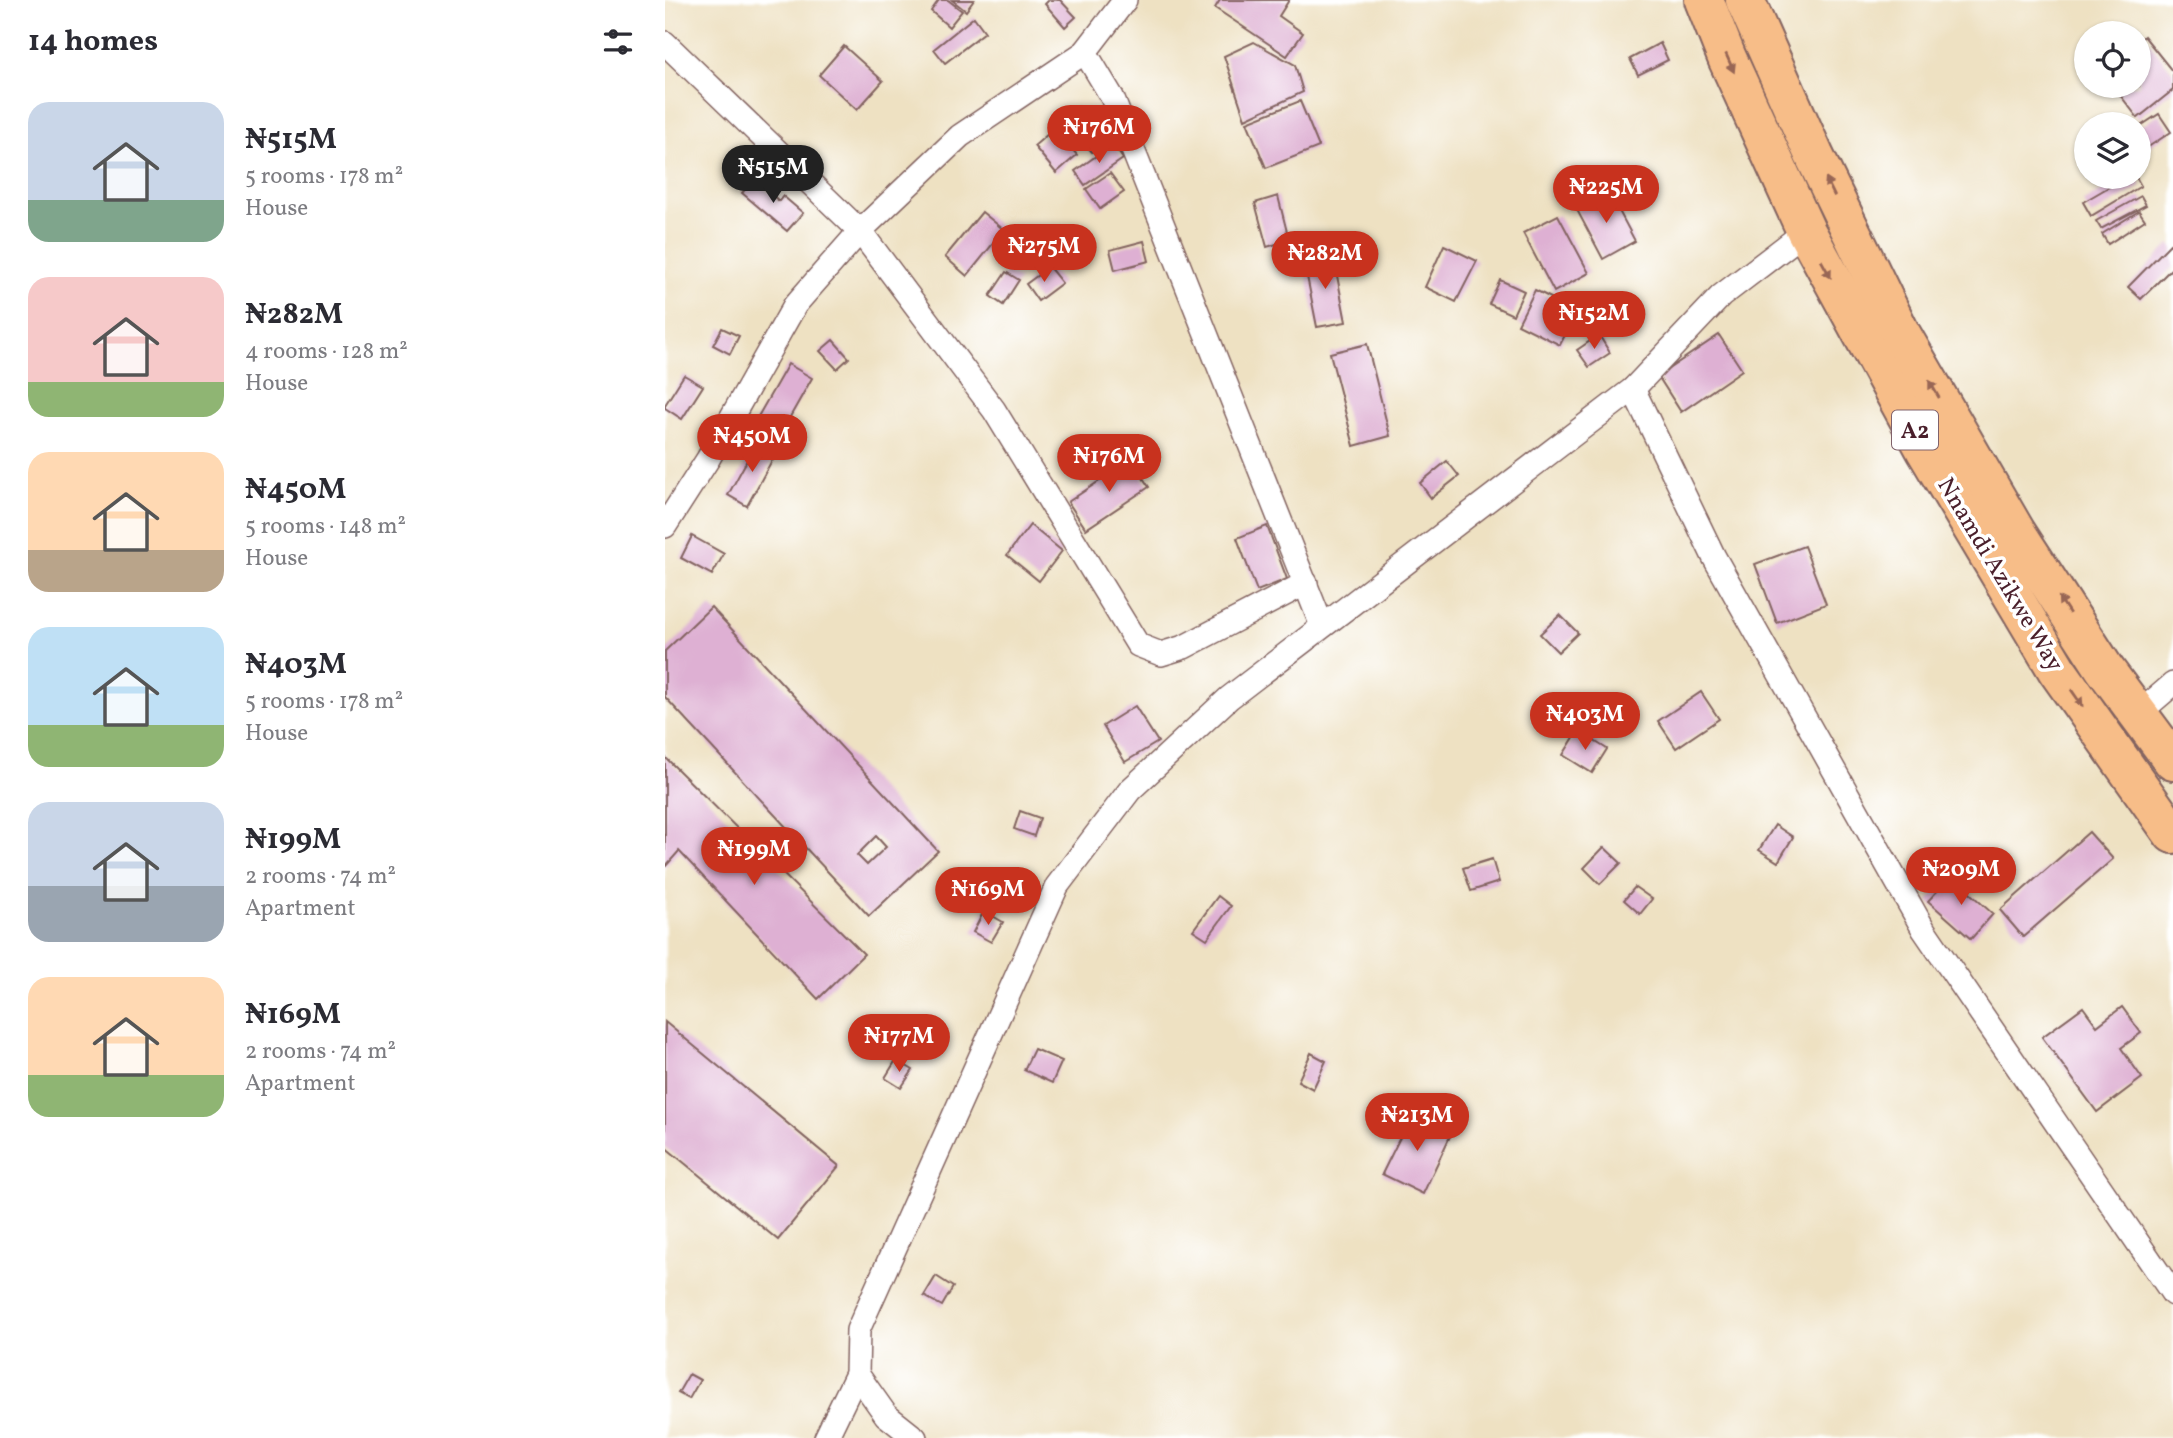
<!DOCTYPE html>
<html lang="en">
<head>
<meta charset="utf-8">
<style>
	:root { --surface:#fff; --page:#f7f7f7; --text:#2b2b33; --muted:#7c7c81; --accent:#c8321e }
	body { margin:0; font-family:Vollkorn,serif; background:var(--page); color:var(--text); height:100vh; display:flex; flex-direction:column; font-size:26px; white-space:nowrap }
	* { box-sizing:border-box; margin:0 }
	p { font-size:23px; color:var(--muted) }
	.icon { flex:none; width:38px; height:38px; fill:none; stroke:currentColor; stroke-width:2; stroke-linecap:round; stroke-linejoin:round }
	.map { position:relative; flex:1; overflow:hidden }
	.drawer { display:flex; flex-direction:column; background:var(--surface); width:665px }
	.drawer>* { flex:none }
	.fabs { position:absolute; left:1409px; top:21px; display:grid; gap:14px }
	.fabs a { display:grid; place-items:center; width:77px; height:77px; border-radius:50%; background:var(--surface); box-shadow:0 2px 5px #0004; font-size:35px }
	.price { position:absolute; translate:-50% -60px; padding:0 16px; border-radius:24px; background:var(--accent); color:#fff; font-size:23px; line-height:46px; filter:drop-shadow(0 2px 4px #0008) }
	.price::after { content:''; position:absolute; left:50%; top:42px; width:21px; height:16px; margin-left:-10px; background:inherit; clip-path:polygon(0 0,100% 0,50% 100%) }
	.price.selected { background:#222; color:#fff }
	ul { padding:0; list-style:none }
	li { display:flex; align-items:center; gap:21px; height:175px; padding:0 28px }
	li span { display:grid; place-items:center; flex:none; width:196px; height:140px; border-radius:21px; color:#555 }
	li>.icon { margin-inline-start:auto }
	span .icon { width:84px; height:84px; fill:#fffc; stroke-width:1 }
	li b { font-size:30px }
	h2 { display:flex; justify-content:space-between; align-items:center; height:84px; padding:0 28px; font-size:30px }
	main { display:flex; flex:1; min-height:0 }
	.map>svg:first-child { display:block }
	.building { fill:#deb0d3; fill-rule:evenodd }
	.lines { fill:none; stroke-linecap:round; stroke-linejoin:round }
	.street-casing { stroke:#836360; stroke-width:26 }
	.highway-casing { stroke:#836360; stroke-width:42 }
	.street { stroke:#fff; stroke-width:23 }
	.highway { stroke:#f7bd88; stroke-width:38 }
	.oneway { fill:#986655 }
	.labels { text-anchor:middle; stroke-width:7; stroke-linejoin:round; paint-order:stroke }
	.shield { fill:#fff; stroke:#80626b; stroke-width:2 }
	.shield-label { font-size:23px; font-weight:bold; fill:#4a1f2b }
	.street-label { font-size:24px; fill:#4a1f2b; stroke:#fff }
</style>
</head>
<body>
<main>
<section class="drawer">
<h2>14 homes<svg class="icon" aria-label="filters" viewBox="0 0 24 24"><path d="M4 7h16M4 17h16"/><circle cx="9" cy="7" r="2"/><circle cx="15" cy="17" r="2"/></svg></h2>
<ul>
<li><span style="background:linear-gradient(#c9d6e8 70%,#7fa58c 0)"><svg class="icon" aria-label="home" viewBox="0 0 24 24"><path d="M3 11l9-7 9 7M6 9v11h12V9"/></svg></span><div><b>₦515M</b><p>5 rooms · 178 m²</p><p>House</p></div></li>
<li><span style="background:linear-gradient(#f6c9c9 75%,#8fb573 0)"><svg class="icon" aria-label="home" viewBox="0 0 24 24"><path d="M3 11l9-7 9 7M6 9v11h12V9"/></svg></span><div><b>₦282M</b><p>4 rooms · 128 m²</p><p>House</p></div></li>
<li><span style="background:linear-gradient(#ffd9b3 70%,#b9a48a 0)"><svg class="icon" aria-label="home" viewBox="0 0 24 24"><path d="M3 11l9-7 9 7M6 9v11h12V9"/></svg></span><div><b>₦450M</b><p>5 rooms · 148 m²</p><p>House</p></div></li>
<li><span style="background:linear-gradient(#bfe0f5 70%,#8fb573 0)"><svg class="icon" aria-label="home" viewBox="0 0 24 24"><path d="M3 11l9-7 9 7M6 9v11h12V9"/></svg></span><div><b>₦403M</b><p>5 rooms · 178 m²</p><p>House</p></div></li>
<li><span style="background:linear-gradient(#c9d6e8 60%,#9aa5b1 0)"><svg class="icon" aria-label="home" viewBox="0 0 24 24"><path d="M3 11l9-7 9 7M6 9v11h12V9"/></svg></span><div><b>₦199M</b><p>2 rooms · 74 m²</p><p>Apartment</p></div></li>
<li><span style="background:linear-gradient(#ffd9b3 70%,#8fb573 0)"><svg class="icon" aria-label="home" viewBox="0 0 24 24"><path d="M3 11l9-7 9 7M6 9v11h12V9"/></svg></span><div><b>₦169M</b><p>2 rooms · 74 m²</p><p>Apartment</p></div></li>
</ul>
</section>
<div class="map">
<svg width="1508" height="1438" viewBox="0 0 1508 1438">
	<rect width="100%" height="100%" fill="#fff"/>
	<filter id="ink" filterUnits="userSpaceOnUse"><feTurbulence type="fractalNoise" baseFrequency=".0143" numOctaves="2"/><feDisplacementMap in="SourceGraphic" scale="14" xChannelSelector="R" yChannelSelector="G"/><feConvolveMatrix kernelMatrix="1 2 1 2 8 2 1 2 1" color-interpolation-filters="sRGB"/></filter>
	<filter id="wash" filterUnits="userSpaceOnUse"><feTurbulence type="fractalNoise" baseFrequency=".00686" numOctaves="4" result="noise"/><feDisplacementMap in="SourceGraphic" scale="28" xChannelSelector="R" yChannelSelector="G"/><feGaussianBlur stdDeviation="1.57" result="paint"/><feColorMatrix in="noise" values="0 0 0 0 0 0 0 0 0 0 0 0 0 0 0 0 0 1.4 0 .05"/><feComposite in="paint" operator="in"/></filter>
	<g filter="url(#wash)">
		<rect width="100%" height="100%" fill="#eee1c2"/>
		<g id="blocks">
			<g class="building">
				<polygon points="274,0 283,0 297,11 284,27 266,11"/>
				<polygon points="287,0 309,0 301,11"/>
				<polygon points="384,0 395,0 411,17 400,27 380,4"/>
				<polygon points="555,0 624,0 614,16 638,33 622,56 550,8"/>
				<polygon points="309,17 320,32 280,63 269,49"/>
				<polygon points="1479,36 1508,72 1508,90 1473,118 1448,86 1474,86 1474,41"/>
				<polygon points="589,42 630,65 638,92 580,119 559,56"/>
				<polygon points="995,43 1003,60 973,75 965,59"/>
				<polygon points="179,46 218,81 192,110 154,75"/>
				<polygon points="635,101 654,147 601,168 582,122"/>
				<polygon points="413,107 440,141 427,152 399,119"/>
				<polygon points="1494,114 1506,132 1474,153 1474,127"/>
				<polygon points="390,128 412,155 391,173 369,146"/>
				<polygon points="448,144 458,159 420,185 410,171"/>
				<polygon points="445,173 459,192 435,209 421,189"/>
				<polygon points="1461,177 1471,177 1476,186 1426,216 1418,202"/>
				<polygon points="89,179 114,201 118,196 138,213 122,231 77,193"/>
				<polygon points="944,192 970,241 938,259 912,210"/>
				<polygon points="613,196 624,240 602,247 590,203"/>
				<polygon points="1476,196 1481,205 1436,229 1431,221"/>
				<polygon points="1474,211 1480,220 1443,244 1437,234"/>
				<polygon points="317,212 339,230 302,276 280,257"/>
				<polygon points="893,215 924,273 889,292 858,233"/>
				<polygon points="479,241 484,261 450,270 445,250"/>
				<polygon points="1505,244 1508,247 1508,267 1476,299 1463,287"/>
				<polygon points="779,245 812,261 791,302 760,287"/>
				<polygon points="668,255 681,322 652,327 639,261"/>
				<polygon points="384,267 397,283 373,301 361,284"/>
				<polygon points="341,272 354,280 338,305 325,296"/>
				<polygon points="835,280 859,291 848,315 824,304"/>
				<polygon points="870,290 912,311 895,345 853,324"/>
				<polygon points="57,328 74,336 65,354 48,345"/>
				<polygon points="934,335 945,353 924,367 912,350"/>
				<polygon points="1054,335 1077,370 1016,412 993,376"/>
				<polygon points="168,340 184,358 172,369 155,351"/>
				<polygon points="702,344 725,436 689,446 665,353"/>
				<polygon points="123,364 147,378 108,447 83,434"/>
				<polygon points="19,375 38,386 17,419 0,408 0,405"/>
				<polygon points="92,442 111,453 82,506 63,495"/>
				<polygon points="466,460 484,487 421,529 403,502"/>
				<polygon points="782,461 794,476 766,498 755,483"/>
				<polygon points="365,525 397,551 374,581 342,555"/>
				<polygon points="602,526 622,579 592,591 572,538"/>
				<polygon points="27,536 59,554 47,575 16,558"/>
				<polygon points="1139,546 1161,604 1112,623 1090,564"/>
				<path d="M 46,607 L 273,851 L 204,916 L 0,697 L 0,651 ZM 211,836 L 221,847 L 202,865 L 192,855 Z"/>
				<polygon points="895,615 913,633 893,652 875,634"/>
				<polygon points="1036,692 1054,719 1011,748 993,721"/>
				<polygon points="470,706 493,742 460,762 438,726"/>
				<polygon points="913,731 942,749 927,773 898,755"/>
				<polygon points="0,757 199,954 153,999 14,851 0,867"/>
				<polygon points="355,811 375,818 369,836 349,829"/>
				<polygon points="1110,825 1128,837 1113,862 1094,850"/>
				<polygon points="1424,832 1448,859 1358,937 1335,910"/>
				<polygon points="939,847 956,863 935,884 919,868"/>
				<polygon points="827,859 834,882 806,891 798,868"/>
				<polygon points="1286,876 1328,914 1306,939 1263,901"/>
				<polygon points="970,887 987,899 975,914 959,900"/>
				<polygon points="553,896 566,906 542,939 528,930"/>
				<polygon points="319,911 338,922 326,942 308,932"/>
				<polygon points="1418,1007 1432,1026 1457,1007 1476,1033 1456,1048 1477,1078 1432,1112 1377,1037"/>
				<polygon points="0,1022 174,1166 113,1240 0,1147"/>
				<polygon points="369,1049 397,1061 387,1083 359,1070"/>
				<polygon points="646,1053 661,1061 648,1089 633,1081"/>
				<polygon points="231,1060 248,1070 236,1088 220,1078"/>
				<polygon points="747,1113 787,1132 758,1194 717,1174"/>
				<polygon points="271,1276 288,1287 277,1306 259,1296"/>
				<polygon points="24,1374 35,1380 24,1399 13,1393"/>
			</g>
		</g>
	</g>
	<g filter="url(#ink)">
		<use href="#blocks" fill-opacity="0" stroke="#836360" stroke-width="2"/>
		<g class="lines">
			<g class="street-casing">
				<g id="street">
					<polyline points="0,43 195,231 329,410 473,645 496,654 519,647 641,583"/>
					<polyline points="420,52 447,97 657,626"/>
					<polyline points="968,389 1049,557 1259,930 1508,1294"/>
					<polyline points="0,526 43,459 130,305 195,231 295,136 420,52 460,0"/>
					<polyline points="1473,714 1508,684"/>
					<polyline points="192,1374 221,1415 250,1438"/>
					<polyline points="161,1438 192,1374 193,1330 392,886 465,790 564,698 968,389 1056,296 1141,231"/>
				</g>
			</g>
			<g class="highway-casing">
				<g id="highway">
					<polyline points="1039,0 1062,58 1141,231 1260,449 1392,670 1508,834"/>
					<polyline points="1080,0 1149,155 1234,330 1351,532 1439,668 1508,761"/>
				</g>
			</g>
			<use href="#street" class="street"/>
			<use href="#highway" class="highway"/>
		</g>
		<defs><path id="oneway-solid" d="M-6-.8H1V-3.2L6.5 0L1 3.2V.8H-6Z" transform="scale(1.75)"/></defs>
		<g class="oneway">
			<use href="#oneway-solid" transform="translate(1065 63) rotate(66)"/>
			<use href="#oneway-solid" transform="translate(1165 187) rotate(-116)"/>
			<use href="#oneway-solid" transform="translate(1161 269) rotate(61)"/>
			<use href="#oneway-solid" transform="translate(1269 389) rotate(-120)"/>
			<use href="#oneway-solid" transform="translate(1399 605) rotate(-123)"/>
			<use href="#oneway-solid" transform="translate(1412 698) rotate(55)"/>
		</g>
	</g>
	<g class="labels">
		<rect class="shield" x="1227" y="410.5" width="46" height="39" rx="5"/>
		<g class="shield-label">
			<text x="1250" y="438">A2</text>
		</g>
		<g class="street-label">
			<text transform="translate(1336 574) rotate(59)" y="8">Nnamdi Azikwe Way</text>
		</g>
	</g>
</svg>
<div class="fabs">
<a><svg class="icon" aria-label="locate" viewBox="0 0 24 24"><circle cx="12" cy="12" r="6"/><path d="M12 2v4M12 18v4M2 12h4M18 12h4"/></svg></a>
<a><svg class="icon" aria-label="layers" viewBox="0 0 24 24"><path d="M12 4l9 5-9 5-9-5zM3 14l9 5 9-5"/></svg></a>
</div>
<b class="price" style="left:434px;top:165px">₦176M</b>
<b class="price selected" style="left:108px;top:205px">₦515M</b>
<b class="price" style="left:941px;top:225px">₦225M</b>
<b class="price" style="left:379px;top:284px">₦275M</b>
<b class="price" style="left:660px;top:291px">₦282M</b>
<b class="price" style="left:929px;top:351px">₦152M</b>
<b class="price" style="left:87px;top:474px">₦450M</b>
<b class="price" style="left:444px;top:494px">₦176M</b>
<b class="price" style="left:920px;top:752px">₦403M</b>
<b class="price" style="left:89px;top:887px">₦199M</b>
<b class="price" style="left:1296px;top:907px">₦209M</b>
<b class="price" style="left:323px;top:927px">₦169M</b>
<b class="price" style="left:234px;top:1074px">₦177M</b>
<b class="price" style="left:752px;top:1153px">₦213M</b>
</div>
</main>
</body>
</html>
